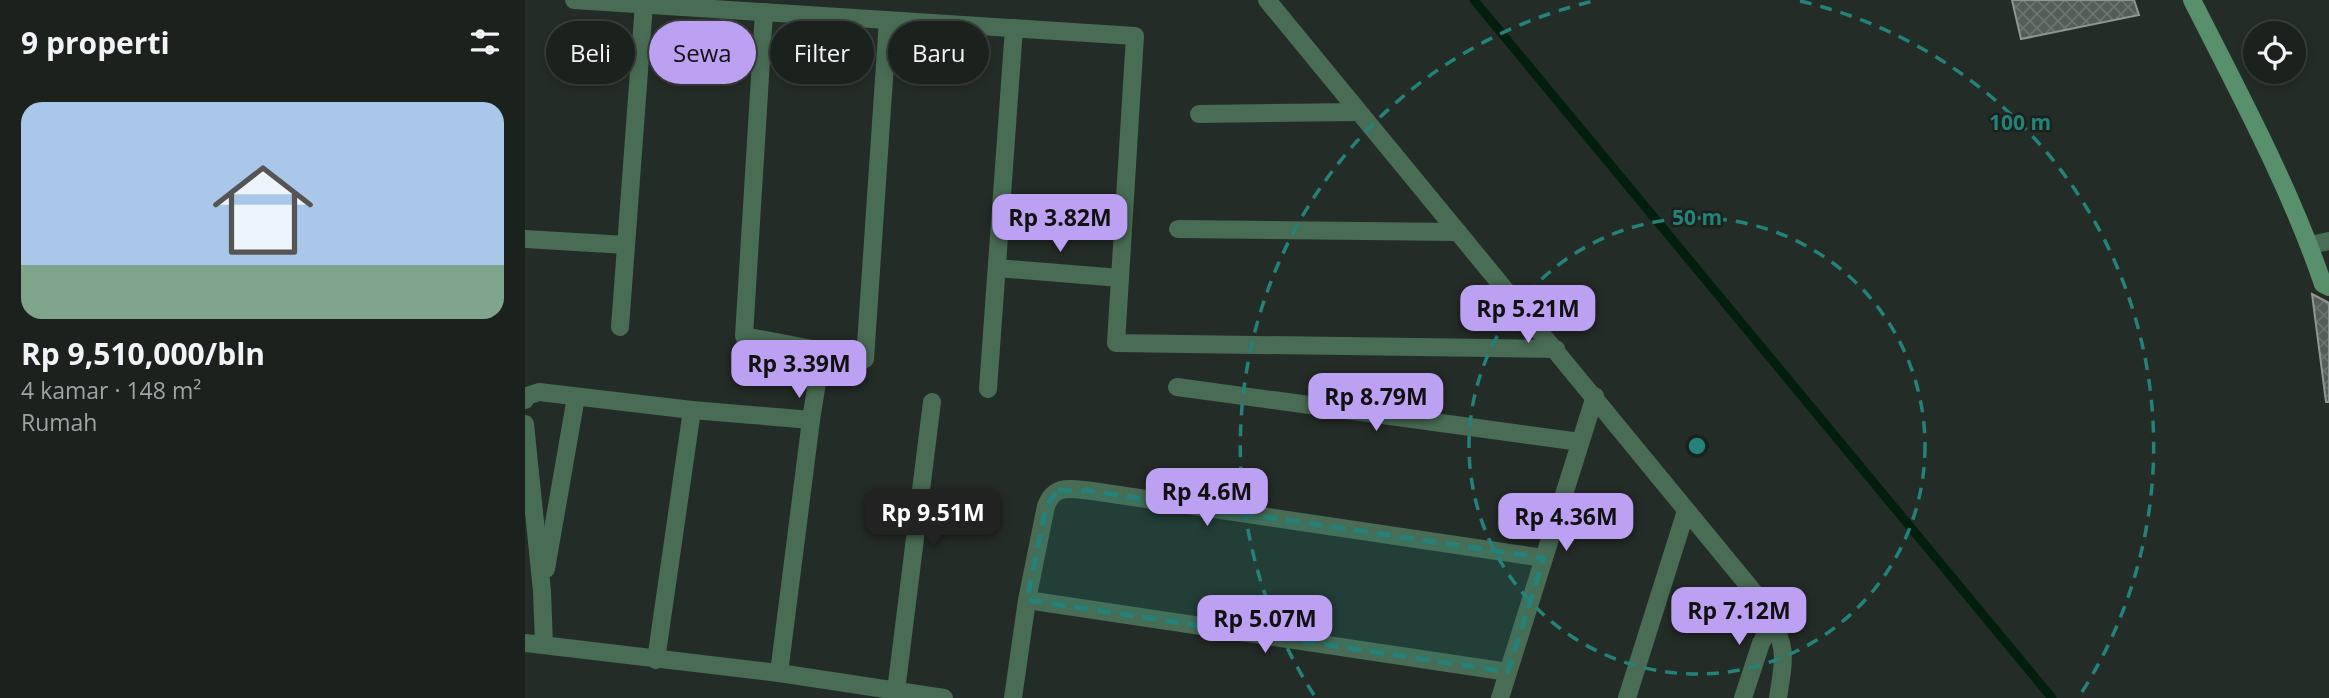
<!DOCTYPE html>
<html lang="id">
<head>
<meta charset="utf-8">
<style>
	:root { --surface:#1b211d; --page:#282e2a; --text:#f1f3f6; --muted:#a0a3a4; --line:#393e3b; --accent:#bca0f2 }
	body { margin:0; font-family:"Open Sans",sans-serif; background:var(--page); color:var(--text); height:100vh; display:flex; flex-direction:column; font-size:26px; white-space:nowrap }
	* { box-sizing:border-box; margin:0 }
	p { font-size:23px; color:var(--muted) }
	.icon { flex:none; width:38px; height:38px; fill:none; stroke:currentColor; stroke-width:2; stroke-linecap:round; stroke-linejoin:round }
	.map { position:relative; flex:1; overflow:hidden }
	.sheet { display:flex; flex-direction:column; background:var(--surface); width:525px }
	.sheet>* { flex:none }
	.banner { position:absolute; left:21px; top:21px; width:665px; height:63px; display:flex; gap:14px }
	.tools { position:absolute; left:1718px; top:21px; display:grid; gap:14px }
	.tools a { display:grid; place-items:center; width:63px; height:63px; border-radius:50%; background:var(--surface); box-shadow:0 4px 10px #0003,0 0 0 2px var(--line); font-size:35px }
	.price { position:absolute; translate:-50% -60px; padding:0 16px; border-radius:14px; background:var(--accent); color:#111; font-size:23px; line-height:46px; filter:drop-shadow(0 2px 4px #0008) }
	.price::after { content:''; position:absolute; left:50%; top:42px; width:21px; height:16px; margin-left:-10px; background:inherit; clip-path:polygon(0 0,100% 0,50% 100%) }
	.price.on { background:#222; color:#fff }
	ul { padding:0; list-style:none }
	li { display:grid; align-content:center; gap:14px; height:371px; padding:0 21px }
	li+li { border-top:2px solid var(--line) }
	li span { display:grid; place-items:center; height:217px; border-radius:21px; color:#555 }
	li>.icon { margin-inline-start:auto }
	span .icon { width:126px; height:126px; fill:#fffc; stroke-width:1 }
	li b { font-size:30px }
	h2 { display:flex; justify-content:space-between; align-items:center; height:84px; padding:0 21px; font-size:30px }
	.chip { padding:0 24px; border-radius:32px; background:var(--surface); box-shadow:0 4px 10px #0003,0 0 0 2px var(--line); font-size:24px; line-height:63px }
	.chip.on { background:var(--accent); color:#111 }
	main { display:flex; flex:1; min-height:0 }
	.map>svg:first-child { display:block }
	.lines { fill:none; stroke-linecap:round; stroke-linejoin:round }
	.stream { stroke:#021f0e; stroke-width:9 }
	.building { fill:url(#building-cross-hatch); stroke:#8d968f; stroke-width:2 }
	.street { stroke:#496c54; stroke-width:18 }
	.secondary { stroke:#57906a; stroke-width:18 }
	.marked { fill:#24827a; fill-opacity:0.2; stroke:#24827a; stroke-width:5; stroke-dasharray:14 9; stroke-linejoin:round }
	.ring { fill:none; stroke:#24827a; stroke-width:3.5; stroke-dasharray:12 9 }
	.centre { fill:#24827a; stroke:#1b221d; stroke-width:3.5 }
	.ring-label { font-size:21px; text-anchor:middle; font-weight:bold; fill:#24827a; stroke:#1b221d; stroke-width:5; stroke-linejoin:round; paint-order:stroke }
</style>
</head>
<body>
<main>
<section class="sheet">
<h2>9 properti<svg class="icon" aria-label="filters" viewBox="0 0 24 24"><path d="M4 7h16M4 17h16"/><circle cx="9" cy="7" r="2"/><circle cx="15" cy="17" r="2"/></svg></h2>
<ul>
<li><span style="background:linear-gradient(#a9c7e8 75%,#7fa58c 0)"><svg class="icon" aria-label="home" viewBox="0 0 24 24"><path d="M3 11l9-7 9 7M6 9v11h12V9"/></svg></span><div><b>Rp 9,510,000/bln</b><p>4 kamar · 148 m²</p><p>Rumah</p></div></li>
</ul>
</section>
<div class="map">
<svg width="1804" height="698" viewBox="0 0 1804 698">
	<defs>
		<pattern id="building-cross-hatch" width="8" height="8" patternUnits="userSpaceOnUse" patternTransform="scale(1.75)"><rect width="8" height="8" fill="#545d57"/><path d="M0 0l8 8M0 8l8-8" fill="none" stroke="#6c746f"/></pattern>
	</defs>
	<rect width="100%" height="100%" fill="#242c27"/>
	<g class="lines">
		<polyline class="stream" points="949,0 1527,698"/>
	</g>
	<g class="building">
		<polygon points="1487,0 1609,0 1614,15 1496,39"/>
		<polygon points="1787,294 1804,303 1804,402 1801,402"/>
	</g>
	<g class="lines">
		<g class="street">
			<polyline points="49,0 610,36 591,343 1031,349"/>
			<path d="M 742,0 L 1241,607 C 1262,648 1260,653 1253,698"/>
			<polyline points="239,12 219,336 340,359 363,20"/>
			<polyline points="674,114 833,112"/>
			<polyline points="653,229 933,232"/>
			<polyline points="0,239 101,245"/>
			<polyline points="1785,245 1804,241"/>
			<polyline points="472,268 595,278"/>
			<polyline points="95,327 119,4"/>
			<polyline points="652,387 1055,442"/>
			<polyline points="463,389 489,28"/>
			<polyline points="0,400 2,396 14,392 167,410 286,420 254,673"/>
			<polyline points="286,420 292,382"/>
			<polyline points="0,424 17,591 19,645"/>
			<polyline points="21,569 51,397"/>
			<polyline points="502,600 983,672"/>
			<polyline points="0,643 254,673 419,698"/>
			<polyline points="131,660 167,410"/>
			<polyline points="371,691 407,402"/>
			<path d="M 488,698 L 502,600 L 521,506 C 530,483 546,489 567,491 L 1019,558"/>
			<polyline points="975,698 1070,396"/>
			<polyline points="1102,698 1161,511"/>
			<polyline points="1218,698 1236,643 1240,636 1251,626"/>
		</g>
		<path class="secondary" d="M 1667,0 C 1714,93 1764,185 1798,284 L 1804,287"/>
	</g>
	<path class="marked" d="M 533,490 L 567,491 L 1019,558 L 983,672 L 502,600 L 521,506 Z"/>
	<g class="ring">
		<circle cx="1172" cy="446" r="228"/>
		<path d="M789 695A457 457 0 0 1 1069 1M1275 1A457 457 0 0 1 1555 695"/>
	</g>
	<circle cx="1172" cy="446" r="10" class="centre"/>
	<g class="ring-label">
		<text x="1495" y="130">100 m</text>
		<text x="1172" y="225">50 m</text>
	</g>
</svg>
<div class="tools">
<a><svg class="icon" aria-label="locate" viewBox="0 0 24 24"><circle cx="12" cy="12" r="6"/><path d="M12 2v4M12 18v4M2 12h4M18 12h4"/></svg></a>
</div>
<b class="price" style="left:535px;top:254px">Rp 3.82M</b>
<b class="price" style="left:1003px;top:345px">Rp 5.21M</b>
<b class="price" style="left:274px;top:400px">Rp 3.39M</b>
<b class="price" style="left:851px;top:433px">Rp 8.79M</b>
<b class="price" style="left:682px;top:528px">Rp 4.6M</b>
<b class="price on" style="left:408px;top:549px">Rp 9.51M</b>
<b class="price" style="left:1041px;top:553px">Rp 4.36M</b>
<b class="price" style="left:1214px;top:647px">Rp 7.12M</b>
<b class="price" style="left:740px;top:655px">Rp 5.07M</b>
<div class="banner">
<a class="chip">Beli</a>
<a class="chip on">Sewa</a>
<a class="chip">Filter</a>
<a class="chip">Baru</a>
</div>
</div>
</main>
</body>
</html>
